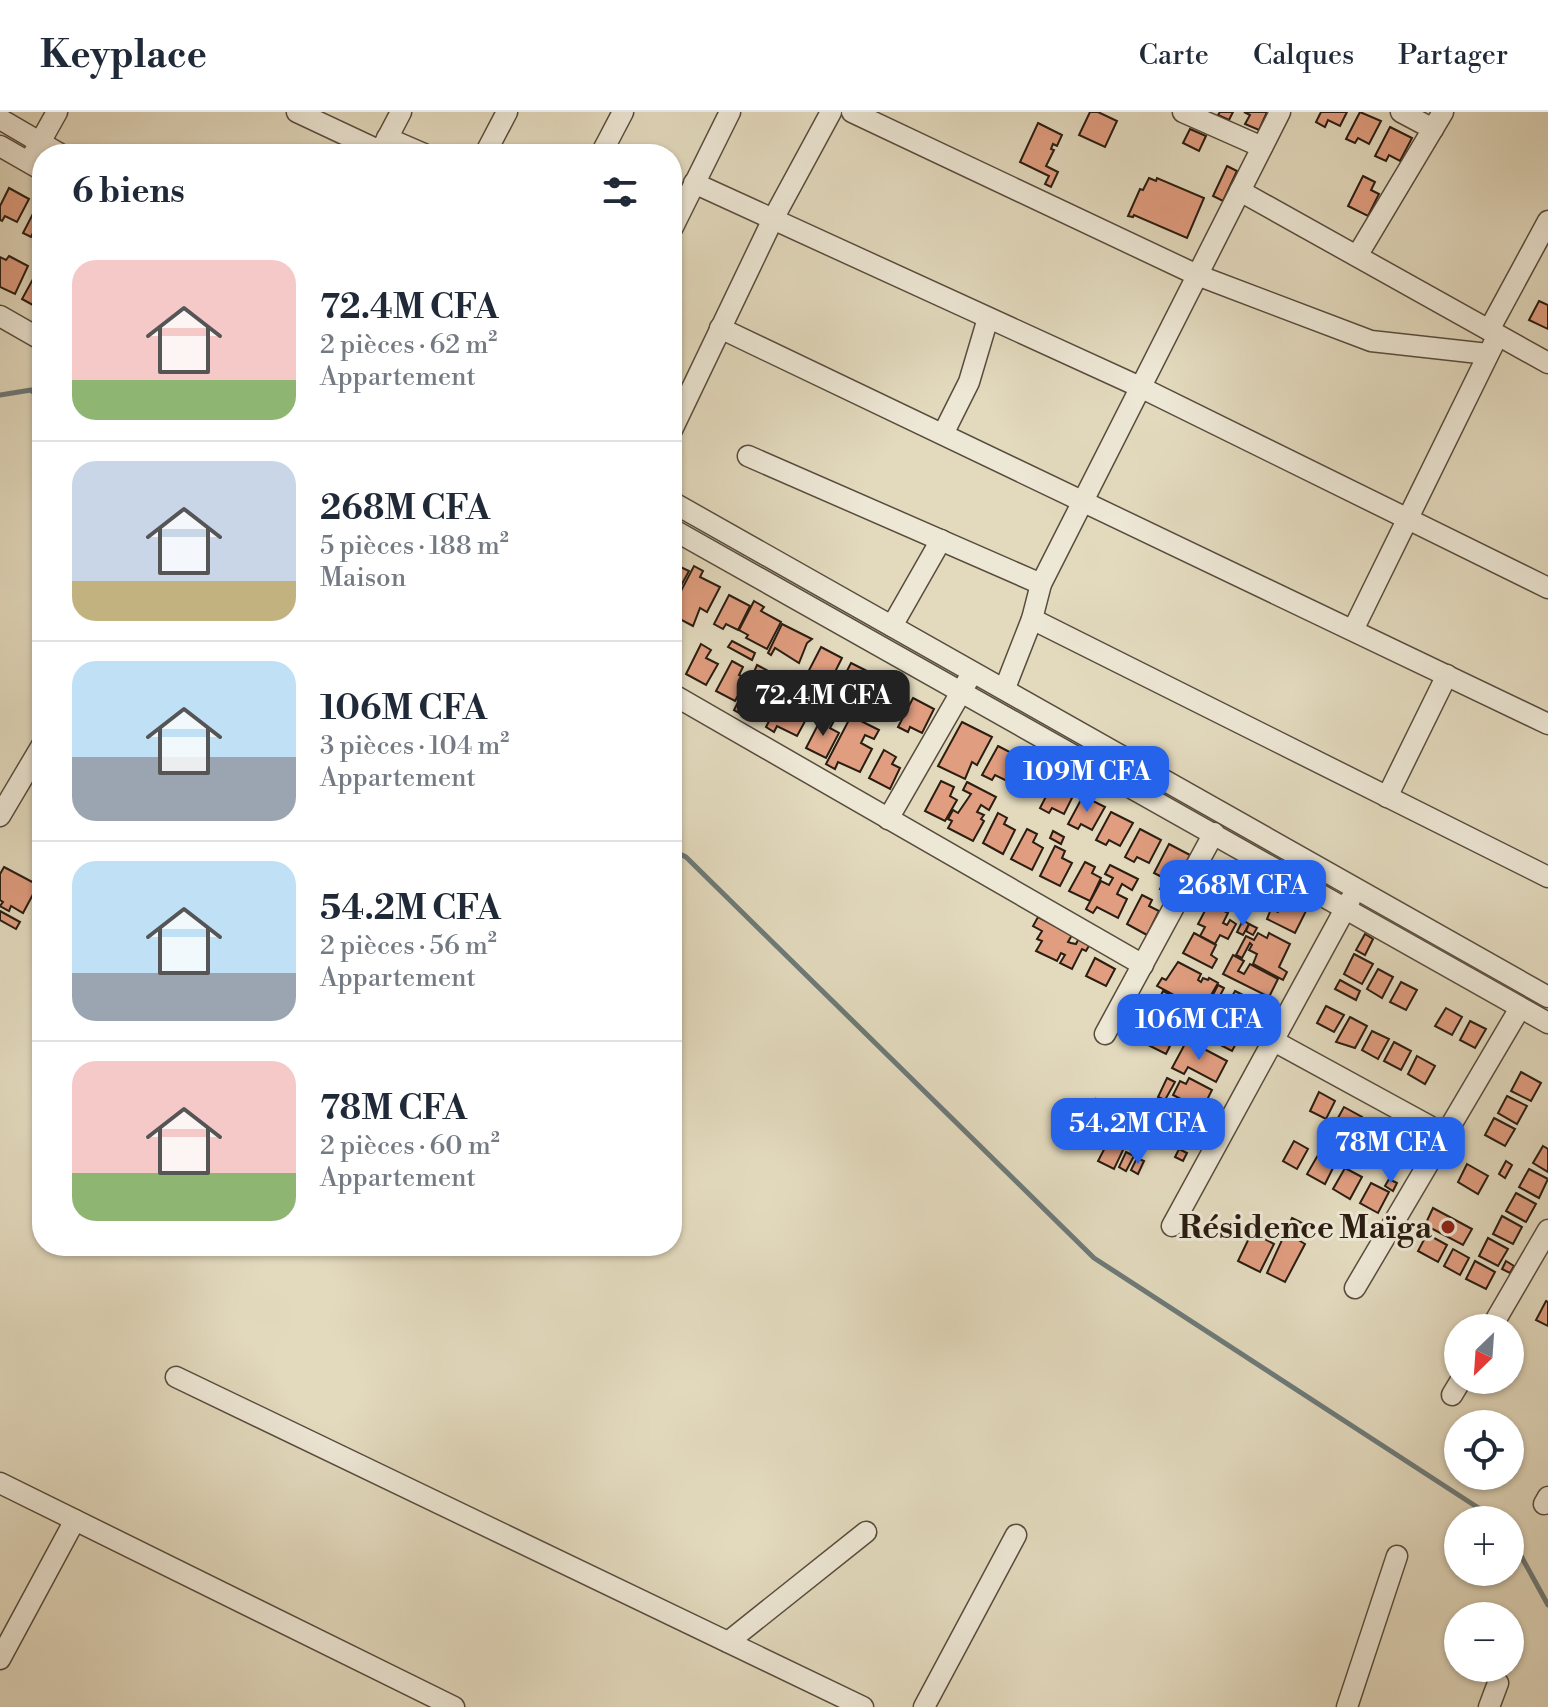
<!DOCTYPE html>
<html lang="fr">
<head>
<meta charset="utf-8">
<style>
	:root { --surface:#fff; --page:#f6f6f7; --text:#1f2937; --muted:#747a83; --line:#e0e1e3; --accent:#2563eb }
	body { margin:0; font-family:"Libre Bodoni",serif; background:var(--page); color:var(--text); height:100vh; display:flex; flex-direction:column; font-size:30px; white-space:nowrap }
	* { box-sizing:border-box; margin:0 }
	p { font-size:26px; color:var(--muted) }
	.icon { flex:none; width:44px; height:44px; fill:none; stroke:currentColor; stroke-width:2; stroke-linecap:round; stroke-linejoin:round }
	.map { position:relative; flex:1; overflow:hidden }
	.side { position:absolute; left:32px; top:32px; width:650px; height:1112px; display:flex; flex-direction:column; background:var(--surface); border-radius:32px; box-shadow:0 2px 6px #0004 }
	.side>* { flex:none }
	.needle { width:52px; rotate:205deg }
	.controls { position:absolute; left:1444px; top:1202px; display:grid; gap:16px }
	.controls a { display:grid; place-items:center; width:80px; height:80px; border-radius:50%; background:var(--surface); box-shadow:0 2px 6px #0004; font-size:40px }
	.price { position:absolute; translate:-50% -68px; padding:0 18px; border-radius:16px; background:var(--accent); color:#fff; font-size:26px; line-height:52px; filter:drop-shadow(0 2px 4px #0008) }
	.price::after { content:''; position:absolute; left:50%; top:48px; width:24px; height:18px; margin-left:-12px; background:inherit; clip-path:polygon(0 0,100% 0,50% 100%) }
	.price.current { background:#222; color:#fff }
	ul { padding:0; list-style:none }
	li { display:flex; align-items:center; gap:24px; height:200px; padding:0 40px }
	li+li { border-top:2px solid var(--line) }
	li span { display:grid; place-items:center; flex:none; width:224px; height:160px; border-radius:24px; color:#555 }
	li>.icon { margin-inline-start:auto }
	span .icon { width:96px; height:96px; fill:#fffc; stroke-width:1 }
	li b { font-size:34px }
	h2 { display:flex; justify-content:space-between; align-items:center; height:96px; padding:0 40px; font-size:34px }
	header { display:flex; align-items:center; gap:48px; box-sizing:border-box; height:112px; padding:0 40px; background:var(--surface); border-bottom:2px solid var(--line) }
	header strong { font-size:38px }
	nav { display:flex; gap:44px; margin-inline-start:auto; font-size:28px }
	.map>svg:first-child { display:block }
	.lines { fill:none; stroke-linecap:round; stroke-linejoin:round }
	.stream { stroke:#6d7a78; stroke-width:5 }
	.building { fill:#e09d7f; stroke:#2a1d12; stroke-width:2 }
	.minor-casing { stroke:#584c3d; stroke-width:23 }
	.minor { stroke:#ede7d5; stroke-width:20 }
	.poi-dot { fill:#8f2418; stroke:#ede7d5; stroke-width:3 }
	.labels { text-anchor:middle; stroke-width:6; stroke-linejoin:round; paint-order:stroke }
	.poi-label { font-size:32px; font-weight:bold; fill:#2a1d12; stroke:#ede7d5; text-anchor:end }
</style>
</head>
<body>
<header>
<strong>Keyplace</strong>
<nav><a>Carte</a><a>Calques</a><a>Partager</a></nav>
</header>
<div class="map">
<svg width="1548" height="1595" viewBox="0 0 1548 1595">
	<rect width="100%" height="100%" fill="#e3dabe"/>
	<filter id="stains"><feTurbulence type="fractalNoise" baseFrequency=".0025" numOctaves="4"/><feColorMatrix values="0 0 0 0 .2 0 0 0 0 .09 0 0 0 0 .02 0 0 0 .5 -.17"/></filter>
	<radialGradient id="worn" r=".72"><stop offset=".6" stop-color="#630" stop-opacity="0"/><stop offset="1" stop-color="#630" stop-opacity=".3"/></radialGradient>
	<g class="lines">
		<g class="stream">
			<polyline points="0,283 31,278 42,289"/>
			<polyline points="672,738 686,745 1094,1146 1497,1408"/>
			<polyline points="1510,1424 1548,1493"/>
		</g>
	</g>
	<g class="building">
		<polygon points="1090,0 1098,0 1117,9 1105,35 1079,23"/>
		<polygon points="1220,0 1233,0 1229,8 1218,3"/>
		<polygon points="1244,0 1267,0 1259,18 1245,12 1250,3"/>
		<polygon points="1321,0 1347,0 1340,14 1328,8 1325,15 1316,10"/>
		<polygon points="1360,0 1381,9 1369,32 1358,26 1355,31 1346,27"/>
		<polygon points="1038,11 1062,23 1057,34 1053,32 1051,37 1054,38 1046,54 1058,60 1051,75 1045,72 1049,64 1020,50"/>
		<polygon points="1390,15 1412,26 1400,49 1389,43 1386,49 1375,44"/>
		<polygon points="1190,17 1206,24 1199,39 1183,31"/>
		<polygon points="1227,54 1237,59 1223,89 1213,84"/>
		<polygon points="1363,64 1375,70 1371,78 1379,82 1368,104 1348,94"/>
		<polygon points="1149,66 1156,69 1157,66 1204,86 1187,126 1134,103 1133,105 1128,104 1140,77 1143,78"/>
		<polygon points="9,76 29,87 17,110 5,104 2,109 0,108 0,94"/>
		<polygon points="38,92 42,94 42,124 34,119 31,125 23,121"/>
		<polygon points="9,144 28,154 15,182 0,175 0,145 6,148"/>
		<polygon points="38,158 42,160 42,198 22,187"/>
		<polygon points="1539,189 1548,193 1548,217 1529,208"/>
		<polygon points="672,451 689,459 676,483 672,481"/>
		<polygon points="694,454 703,459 700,465 720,475 707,500 700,496 693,514 672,503 672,496"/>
		<polygon points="729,483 750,494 738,518 726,512 723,517 714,512"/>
		<polygon points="754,489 764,495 761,499 781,510 767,537 746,526 748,523 739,518"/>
		<polygon points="782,512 812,527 807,531 799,551 775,536 771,543 768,541"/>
		<polygon points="732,529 755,541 752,548 728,535"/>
		<polygon points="701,532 711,538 706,546 718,552 706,573 686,562"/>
		<polygon points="821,535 842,546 830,570 818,564 815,569 806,564"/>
		<polygon points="732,549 743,555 739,563 747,567 735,589 716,579"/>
		<polygon points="851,551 873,562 861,586 849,580 846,585 836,580"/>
		<polygon points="757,553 787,569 783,576 774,571 769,580 779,585 767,607 746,596 743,603 734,598 749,569 757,574 762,565 754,560"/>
		<polygon points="789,570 811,582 807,590 784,579"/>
		<polygon points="882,570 903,581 891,605 879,599 877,604 867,599"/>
		<polygon points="913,586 934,597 922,621 910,615 908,620 898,615"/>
		<polygon points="780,588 809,602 797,624 777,614 774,620 766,615"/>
		<polygon points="823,603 834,609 830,616 839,621 826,646 806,636"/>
		<polygon points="851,604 879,618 874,627 865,623 861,631 872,637 860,660 838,650 835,657 826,652"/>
		<polygon points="962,610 992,625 977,653 972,650 965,667 938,654"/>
		<polygon points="998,634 1019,645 1007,669 995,663 992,668 982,663"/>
		<polygon points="884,638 896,645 892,652 900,656 890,677 869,666"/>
		<polygon points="1026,650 1047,661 1035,684 1023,679 1020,683 1011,679"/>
		<polygon points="1055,667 1076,678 1064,702 1052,696 1049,701 1040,696"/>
		<polygon points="941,669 954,675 950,684 957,688 945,709 925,699"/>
		<polygon points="967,670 996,685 989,698 981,693 977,700 984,703 981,707 984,709 973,729 948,716 952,709 948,707 953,698 958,701 971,682 963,678"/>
		<polygon points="1083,684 1105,695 1092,718 1081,712 1078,717 1068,712"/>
		<polygon points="1111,700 1133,711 1120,734 1109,728 1106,733 1096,728"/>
		<polygon points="998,701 1007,706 1004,712 1015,718 1003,742 983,731"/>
		<polygon points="1027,717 1037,722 1033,730 1043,736 1032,758 1011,747"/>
		<polygon points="1140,717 1161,728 1149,751 1137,745 1134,750 1125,745"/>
		<polygon points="1053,719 1064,725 1061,732 1050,726"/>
		<polygon points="1169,732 1190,743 1178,767 1166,760 1164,766 1154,761"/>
		<polygon points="1055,734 1065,739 1062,746 1072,751 1060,774 1040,764"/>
		<polygon points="1085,750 1095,755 1092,761 1101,766 1090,789 1069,779"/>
		<polygon points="1110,753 1138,767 1132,778 1122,772 1117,782 1127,787 1118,806 1097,795 1093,801 1086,797 1101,769 1109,773 1113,766 1105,762"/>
		<polygon points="4,755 38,773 23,801 11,794 9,799 0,794 3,790 0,788 0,762"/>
		<polygon points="1226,759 1249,771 1242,784 1248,787 1244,794 1216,779"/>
		<polygon points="1164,769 1171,773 1167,781 1160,777"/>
		<polygon points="1142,783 1152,788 1149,794 1159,799 1147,823 1127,812"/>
		<polygon points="1284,788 1306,799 1295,821 1267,807 1271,797 1278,800"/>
		<polygon points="1209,791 1228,801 1223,811 1227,813 1230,808 1236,812 1228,827 1220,823 1215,832 1200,824 1205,815 1198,812"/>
		<polygon points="0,799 20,810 16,817 0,808"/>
		<polygon points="1038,805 1072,823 1068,830 1071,831 1076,832 1079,826 1090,832 1086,839 1082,837 1072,857 1060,851 1065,843 1061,841 1057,849 1036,839 1042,829 1037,827 1042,819 1033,814"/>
		<polygon points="1243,808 1249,812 1243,823 1237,820"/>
		<polygon points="1249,812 1257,816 1253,823 1246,819"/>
		<polygon points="1194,821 1216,833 1211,843 1217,847 1212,856 1183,841"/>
		<polygon points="1258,821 1267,826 1269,821 1290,832 1279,855 1287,860 1283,868 1253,852 1257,842 1249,838 1252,833 1250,831 1242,846 1236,843 1246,824 1254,828"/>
		<polygon points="1365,822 1373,827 1365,843 1356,838"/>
		<polygon points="1354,842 1373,852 1362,872 1344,862"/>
		<polygon points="1233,843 1244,849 1238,859 1244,862 1250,852 1278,867 1269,885 1223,862"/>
		<polygon points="1095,846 1115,857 1106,874 1086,864"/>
		<polygon points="1178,850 1201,862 1198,868 1201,870 1203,866 1208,868 1209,866 1218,871 1206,892 1200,889 1196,895 1157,874 1162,866 1166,868"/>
		<polygon points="1378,857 1393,865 1382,886 1367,877"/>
		<polygon points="1340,868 1360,879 1356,888 1335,877"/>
		<polygon points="1401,870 1417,878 1406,898 1390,890"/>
		<polygon points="1218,873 1224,876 1211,901 1205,898"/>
		<polygon points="1163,879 1186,890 1180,902 1187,905 1182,914 1153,899"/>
		<polygon points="1235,879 1257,890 1247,910 1219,895 1223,887 1229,890"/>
		<polygon points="1326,894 1344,903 1334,920 1317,911"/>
		<polygon points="1446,896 1462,905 1452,923 1435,914"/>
		<polygon points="1350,905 1367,914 1355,936 1336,930"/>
		<polygon points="1148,907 1172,919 1165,932 1170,934 1166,942 1138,928"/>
		<polygon points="1220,908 1243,919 1232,939 1203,924 1208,916 1214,919"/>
		<polygon points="1470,909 1486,917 1475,936 1460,928"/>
		<polygon points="1372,919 1389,927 1378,947 1362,938"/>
		<polygon points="1187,928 1227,949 1216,970 1188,955 1184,962 1172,956"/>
		<polygon points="1394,930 1411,939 1401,958 1384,949"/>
		<polygon points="1417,944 1435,954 1425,972 1408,962"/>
		<polygon points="1521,960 1541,971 1531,989 1511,979"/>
		<polygon points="1167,966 1175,970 1165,988 1158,985"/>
		<polygon points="1189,966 1212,978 1202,998 1173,983 1180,969 1186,972"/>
		<polygon points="1319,980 1335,989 1326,1007 1310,999"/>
		<polygon points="1507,984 1527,994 1517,1012 1498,1001"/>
		<polygon points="1096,987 1107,993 1102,1003 1091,998"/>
		<polygon points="1174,995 1197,1007 1187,1027 1158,1012 1163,1003 1168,1006"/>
		<polygon points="1344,995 1362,1005 1352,1023 1334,1013"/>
		<polygon points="1494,1006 1515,1017 1505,1034 1485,1023"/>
		<polygon points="1372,1009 1389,1019 1379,1038 1361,1028"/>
		<polygon points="1398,1024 1415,1034 1405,1052 1388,1043"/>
		<polygon points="1109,1028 1124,1036 1114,1057 1098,1049"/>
		<polygon points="1294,1029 1308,1037 1297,1057 1283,1049"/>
		<polygon points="1543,1034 1548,1037 1548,1060 1533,1051"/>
		<polygon points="1179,1037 1187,1041 1183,1049 1175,1045"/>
		<polygon points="1126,1040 1134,1044 1126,1059 1119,1055"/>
		<polygon points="1318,1043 1335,1052 1325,1072 1307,1062"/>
		<polygon points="1137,1046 1144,1049 1138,1062 1131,1058"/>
		<polygon points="1506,1049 1512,1053 1505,1066 1499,1062"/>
		<polygon points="1467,1052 1488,1064 1478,1082 1458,1070"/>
		<polygon points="1345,1056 1362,1065 1350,1087 1333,1077"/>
		<polygon points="1529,1057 1548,1067 1539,1086 1519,1075"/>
		<polygon points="1389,1067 1397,1071 1393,1079 1385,1074"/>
		<polygon points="1371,1071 1389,1080 1378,1101 1360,1091"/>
		<polygon points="1516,1081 1536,1092 1526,1110 1506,1099"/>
		<polygon points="1433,1096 1472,1117 1463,1133 1425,1113"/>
		<polygon points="1502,1104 1522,1115 1513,1132 1493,1122"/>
		<polygon points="1292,1106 1308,1114 1300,1129 1305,1132 1285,1170 1267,1161"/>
		<polygon points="1252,1120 1274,1132 1260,1160 1238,1149"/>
		<polygon points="1427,1122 1447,1133 1438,1150 1418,1139"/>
		<polygon points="1488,1126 1508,1137 1498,1154 1479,1144"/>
		<polygon points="1453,1137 1469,1146 1460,1163 1444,1154"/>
		<polygon points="1475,1149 1495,1160 1486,1177 1466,1167"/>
		<polygon points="1506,1149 1514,1154 1510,1161 1502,1157"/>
		<polygon points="1546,1189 1548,1190 1548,1214 1536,1208"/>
	</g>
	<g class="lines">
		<g class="minor-casing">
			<g id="minor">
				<polyline points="297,0 380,39"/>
				<polyline points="852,0 1197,163 1371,229 1488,242"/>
				<polyline points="1183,0 1262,35"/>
				<polyline points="1401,0 1433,17"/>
				<polyline points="0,7 60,42"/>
				<polyline points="387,26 424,42"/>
				<polyline points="0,34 42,58"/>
				<polyline points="379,42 401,0"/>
				<polyline points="485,42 507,0"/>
				<polyline points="601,42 623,0"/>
				<polyline points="29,50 57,0"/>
				<polyline points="694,71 1140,275 1548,476"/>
				<polyline points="1240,79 1548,251"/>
				<polyline points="672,117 730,0"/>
				<polyline points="1357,144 1443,0"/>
				<polyline points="0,204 42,228"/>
				<polyline points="720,216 1548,612"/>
				<polyline points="1489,218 1548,109"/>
				<polyline points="672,318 773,107 831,0"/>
				<polyline points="943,322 969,270 988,206"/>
				<polyline points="748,344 1041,472"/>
				<polyline points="672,390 1548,885"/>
				<polyline points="672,417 1548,911"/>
				<polyline points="1032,507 1548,765"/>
				<polyline points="892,514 941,428"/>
				<polyline points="1353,518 1494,231"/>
				<polyline points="1005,576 1032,507 1041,472 1280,0"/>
				<polyline points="672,582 1143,853"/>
				<polyline points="1387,685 1447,563"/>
				<polyline points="0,704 42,633"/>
				<polyline points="888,707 968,568"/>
				<polyline points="1105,922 1214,721"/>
				<polyline points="1272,928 1444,1022"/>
				<polyline points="1172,1114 1350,788"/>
				<polyline points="1355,1176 1520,896"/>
				<polyline points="1491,1216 1548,1118"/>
				<polyline points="176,1265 863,1595"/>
				<polyline points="1452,1283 1461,1268"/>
				<polyline points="0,1371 454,1595"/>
				<polyline points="1544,1392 1548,1385"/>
				<polyline points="728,1530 866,1420"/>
				<polyline points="0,1547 75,1408"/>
				<polyline points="924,1595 1016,1423"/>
				<polyline points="1347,1595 1397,1444"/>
				<polyline points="1489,1595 1498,1571"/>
			</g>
		</g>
		<use href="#minor" class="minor"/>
	</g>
	<circle class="poi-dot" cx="1448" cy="1115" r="8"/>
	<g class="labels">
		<g class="poi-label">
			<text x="1432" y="1126">Résidence Maïga</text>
		</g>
	</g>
	<rect width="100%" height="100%" filter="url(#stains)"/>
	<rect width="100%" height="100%" fill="url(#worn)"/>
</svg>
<div class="controls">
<a><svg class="needle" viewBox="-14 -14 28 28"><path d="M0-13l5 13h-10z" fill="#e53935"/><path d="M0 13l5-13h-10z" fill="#747a83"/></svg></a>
<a><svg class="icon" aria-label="locate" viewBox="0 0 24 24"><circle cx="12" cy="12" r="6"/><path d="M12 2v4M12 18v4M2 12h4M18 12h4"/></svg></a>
<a>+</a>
<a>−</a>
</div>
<b class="price current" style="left:823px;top:626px">72.4M CFA</b>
<b class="price" style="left:1087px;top:702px">109M CFA</b>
<b class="price" style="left:1243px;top:816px">268M CFA</b>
<b class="price" style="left:1199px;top:950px">106M CFA</b>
<b class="price" style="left:1138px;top:1054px">54.2M CFA</b>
<b class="price" style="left:1391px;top:1073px">78M CFA</b>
<section class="side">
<h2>6 biens<svg class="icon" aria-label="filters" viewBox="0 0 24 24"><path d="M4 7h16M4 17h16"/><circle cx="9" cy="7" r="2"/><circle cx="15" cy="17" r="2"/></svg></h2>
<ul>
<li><span style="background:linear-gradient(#f6c9c9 75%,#8fb573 0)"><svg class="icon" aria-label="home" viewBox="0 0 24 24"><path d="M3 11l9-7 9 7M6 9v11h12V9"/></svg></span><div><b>72.4M CFA</b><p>2 pièces · 62 m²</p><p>Appartement</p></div></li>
<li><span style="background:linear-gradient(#c9d6e8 75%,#c2b280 0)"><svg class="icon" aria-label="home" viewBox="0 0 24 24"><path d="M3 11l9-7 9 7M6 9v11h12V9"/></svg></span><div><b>268M CFA</b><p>5 pièces · 188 m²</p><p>Maison</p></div></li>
<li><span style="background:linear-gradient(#bfe0f5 60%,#9aa5b1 0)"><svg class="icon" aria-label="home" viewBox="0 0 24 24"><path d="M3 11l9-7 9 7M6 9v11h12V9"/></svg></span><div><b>106M CFA</b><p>3 pièces · 104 m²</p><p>Appartement</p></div></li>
<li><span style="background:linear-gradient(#bfe0f5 70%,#9aa5b1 0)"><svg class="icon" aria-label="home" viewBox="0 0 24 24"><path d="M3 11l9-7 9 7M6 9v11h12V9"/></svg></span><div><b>54.2M CFA</b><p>2 pièces · 56 m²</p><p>Appartement</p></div></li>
<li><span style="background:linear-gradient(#f6c9c9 70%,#8fb573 0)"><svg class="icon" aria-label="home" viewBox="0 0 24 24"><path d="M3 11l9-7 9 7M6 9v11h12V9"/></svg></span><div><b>78M CFA</b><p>2 pièces · 60 m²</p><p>Appartement</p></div></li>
</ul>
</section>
</div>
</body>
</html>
